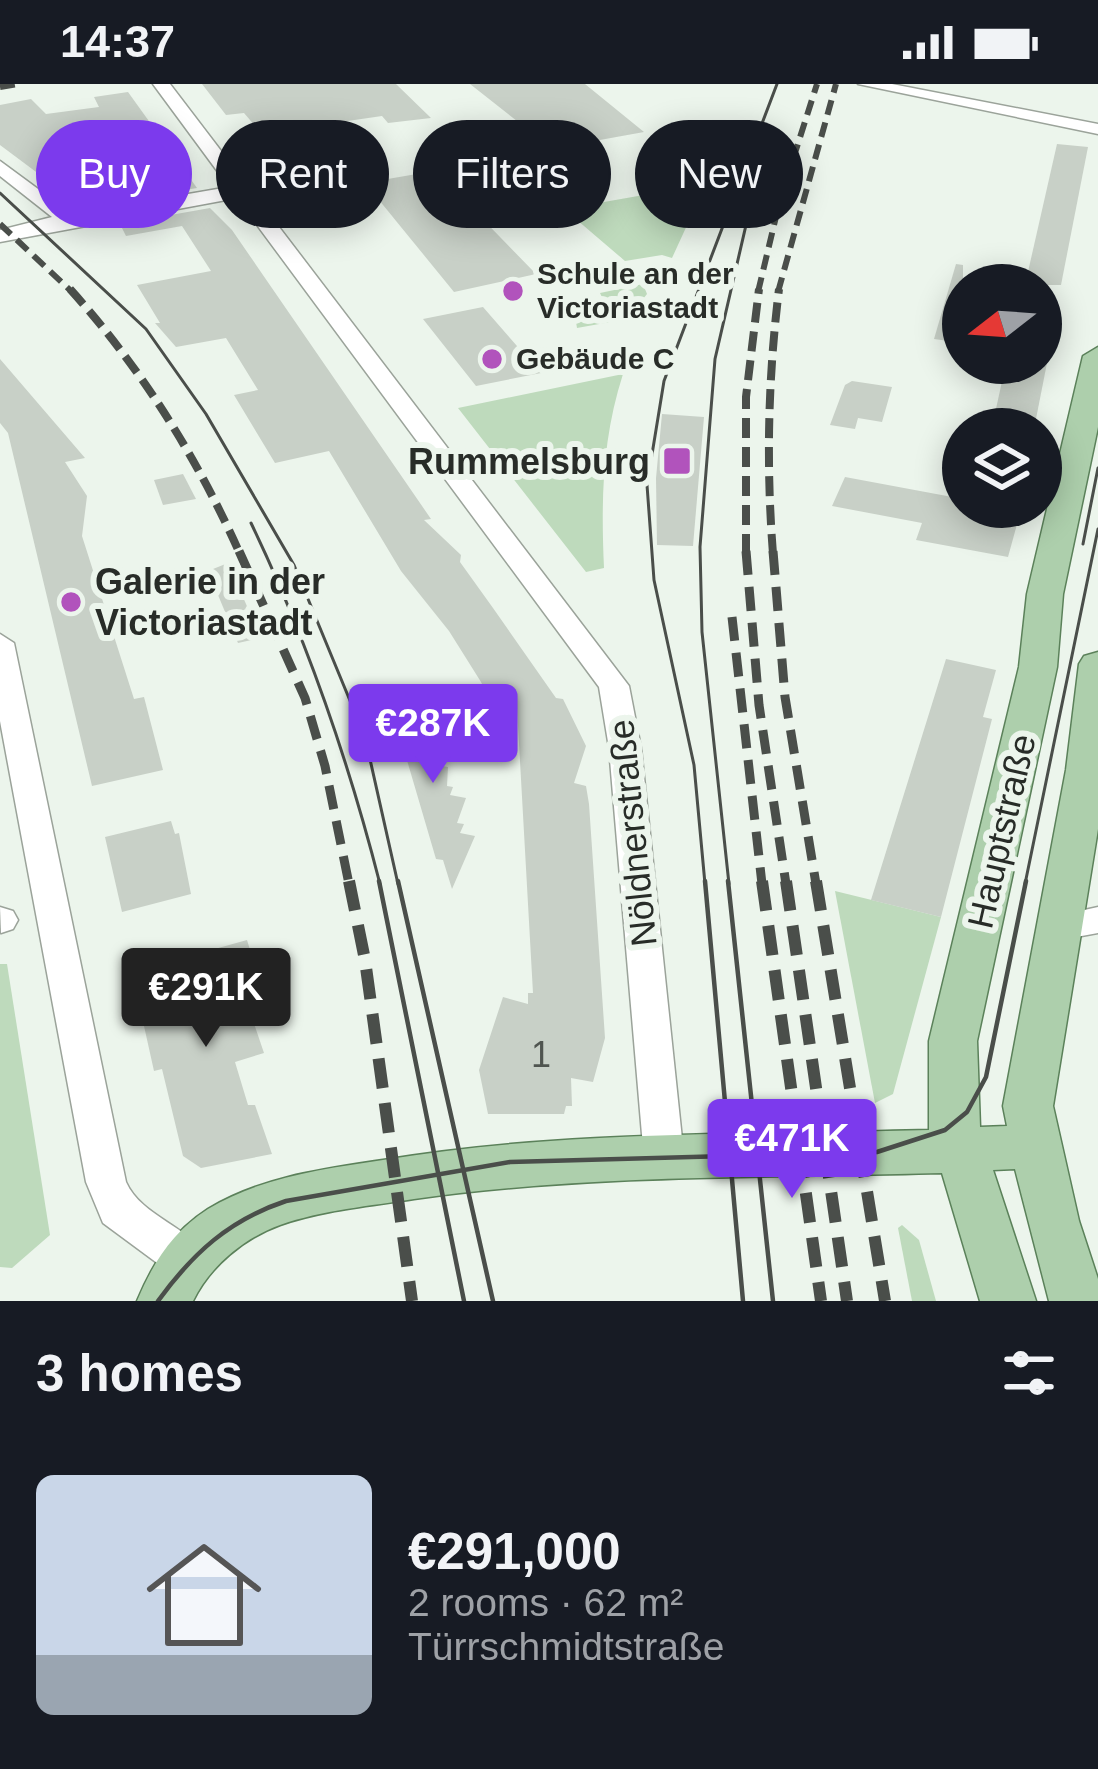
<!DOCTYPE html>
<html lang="en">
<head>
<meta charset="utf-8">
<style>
	:root { --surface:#171b24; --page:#242831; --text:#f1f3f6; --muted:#9ea1a6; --accent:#7c3aed }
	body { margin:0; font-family:Arial,sans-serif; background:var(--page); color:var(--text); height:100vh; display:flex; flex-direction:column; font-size:45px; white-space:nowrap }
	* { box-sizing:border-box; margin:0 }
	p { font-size:39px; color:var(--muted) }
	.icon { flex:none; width:66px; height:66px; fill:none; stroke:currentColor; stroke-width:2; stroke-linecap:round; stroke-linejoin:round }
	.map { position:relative; height:1217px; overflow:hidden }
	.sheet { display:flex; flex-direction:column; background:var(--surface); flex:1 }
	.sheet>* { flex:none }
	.guide { position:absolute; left:36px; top:36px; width:1026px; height:108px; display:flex; gap:24px }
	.needle { width:78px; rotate:253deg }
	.fabs { position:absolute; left:942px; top:180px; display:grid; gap:24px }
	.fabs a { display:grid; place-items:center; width:120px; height:120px; border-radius:50%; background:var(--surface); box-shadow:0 6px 30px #0003; font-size:60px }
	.price { position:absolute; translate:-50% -102px; padding:0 27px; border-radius:12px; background:var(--accent); color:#fff; font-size:39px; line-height:78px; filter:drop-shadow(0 3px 6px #0008) }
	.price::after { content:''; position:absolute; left:50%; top:72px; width:36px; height:27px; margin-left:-18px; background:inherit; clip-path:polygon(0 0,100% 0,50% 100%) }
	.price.selected { background:#222; color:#fff }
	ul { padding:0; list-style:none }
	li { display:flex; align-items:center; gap:36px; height:300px; padding:0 36px }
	li span { display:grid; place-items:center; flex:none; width:336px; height:240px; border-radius:18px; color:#555 }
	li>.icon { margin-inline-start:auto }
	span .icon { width:144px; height:144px; fill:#fffc; stroke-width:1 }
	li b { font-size:51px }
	h2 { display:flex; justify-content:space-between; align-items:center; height:144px; padding:0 36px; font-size:51px }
	.pill { padding:0 42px; border-radius:54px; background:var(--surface); box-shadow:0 6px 30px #0003; font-size:42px; line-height:108px }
	.pill.selected { background:var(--accent); color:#fff }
	.status { display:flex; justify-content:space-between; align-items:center; height:84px; padding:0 60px; background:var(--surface); direction:ltr }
	.status svg { height:33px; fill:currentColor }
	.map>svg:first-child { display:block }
	.green { fill:#bedabc }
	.building { fill:#c8d0c7 }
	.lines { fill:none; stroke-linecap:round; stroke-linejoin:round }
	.minor-casing { stroke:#9ba39a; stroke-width:3 }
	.major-casing { stroke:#5b815a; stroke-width:3 }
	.minor { fill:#fff; fill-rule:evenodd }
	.major { fill:#adcfac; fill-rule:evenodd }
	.tram-far1 { stroke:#4a4e4a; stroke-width:3 }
	.tram { stroke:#4a4e4a; stroke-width:4.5 }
	.rail-far3 { stroke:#4a4e4a; stroke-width:6; stroke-dasharray:15 8; stroke-linecap:butt }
	.rail-far2 { stroke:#4a4e4a; stroke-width:8; stroke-dasharray:20 9; stroke-linecap:butt }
	.rail-far1 { stroke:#4a4e4a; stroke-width:9; stroke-dasharray:24 12; stroke-linecap:butt }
	.rail { stroke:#4a4e4a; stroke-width:12; stroke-dasharray:30 15; stroke-linecap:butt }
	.poi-dot { fill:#b153bc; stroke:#ecf5ec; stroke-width:4.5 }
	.labels { text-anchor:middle; stroke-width:12; stroke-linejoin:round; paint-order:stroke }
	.far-poi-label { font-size:30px; font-weight:bold; fill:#282c28; stroke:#ecf5ec; text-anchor:start }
	.poi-label { font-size:36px; font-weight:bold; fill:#282c28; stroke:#ecf5ec; text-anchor:end }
	.street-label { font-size:36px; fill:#282c28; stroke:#ecf5ec }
	.near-number-label { font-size:36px; fill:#505550 }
</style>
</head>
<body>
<div class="status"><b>14:37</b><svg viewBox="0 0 49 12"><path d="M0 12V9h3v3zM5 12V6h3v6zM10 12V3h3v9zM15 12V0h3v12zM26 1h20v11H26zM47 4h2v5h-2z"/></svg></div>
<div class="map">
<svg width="1098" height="1217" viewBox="0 0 1098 1217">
	<rect width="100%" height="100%" fill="#ecf5ec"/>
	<g class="green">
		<polygon points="706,100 672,174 662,171 625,177 577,136 570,124"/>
		<polygon points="643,200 647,210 627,235 577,244 576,238 608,226 600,209"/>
		<path d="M 623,290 C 602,355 601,417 604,484 L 586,488 L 458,324 Z"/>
		<polygon points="835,807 941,833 893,1010 875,1019"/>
		<polygon points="0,880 7,880 50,1151 12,1184 0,1183"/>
		<polygon points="902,1141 919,1156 936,1217 912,1217 898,1144"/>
	</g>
	<g class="building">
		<polygon points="202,0 396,0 431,34 388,39 382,32 313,42 350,81 295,89 244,29 226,31"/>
		<polygon points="470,0 585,0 644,48 528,69 504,46 522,41"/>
		<polygon points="128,8 197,104 83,123 0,61 0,21 31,15 46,30 99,23 94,13"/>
		<polygon points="1057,60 1088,63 1061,201 1025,201"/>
		<polygon points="421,78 470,83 485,104 464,108 467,112 461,113 536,190 454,208 370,105 382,96 428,88"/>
		<polygon points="210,124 232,146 431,435 424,436 461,471 460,478 493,524 556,614 563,615 586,662 574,699 586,702 589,720 605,954 593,998 571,994 572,1022 566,1022 564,1030 488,1030 479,986 503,913 528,920 528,909 533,909 516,606 502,642 481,598 449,547 401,487 329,367 275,379 234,311 258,306 226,254 176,263 155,239 160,239 137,201 211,187 182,142 126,152 120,140"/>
		<polygon points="956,180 963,181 963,259 934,255"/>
		<polygon points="483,223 517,262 541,289 476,302 423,235"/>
		<polygon points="0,275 85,374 65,378 87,412 82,452 134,615 144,613 163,686 92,702 8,349 0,339"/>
		<polygon points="1006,279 1047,279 1034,345 992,343"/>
		<polygon points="852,297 892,303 882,338 858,334 855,345 830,341 845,301"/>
		<polygon points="662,330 704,333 693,462 657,461 656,394"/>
		<polygon points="183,390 196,415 163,421 154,396"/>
		<polygon points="845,393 963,415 963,423 1021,426 1008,473 916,456 922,439 832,422"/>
		<polygon points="228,479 261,554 238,559 208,487"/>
		<polygon points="946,575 996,586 983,633 992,635 941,833 871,816"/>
		<polygon points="389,615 430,621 426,637 436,645 435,663 442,663 439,672 445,673 442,682 448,683 447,702 453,703 450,711 466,714 457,739 464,740 460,749 475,752 452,805 443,776 436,775"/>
		<polygon points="171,737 175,750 179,749 191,810 122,828 105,753"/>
		<polygon points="247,856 263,908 245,913 264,969 235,978 248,1021 255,1021 272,1070 201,1084 183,1072 162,985 154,987 132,888"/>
	</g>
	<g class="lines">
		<g class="minor-casing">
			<g id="minor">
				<polygon points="153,0 170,0 629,602 641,664 684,1074 678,1086 664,1091 650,1086 644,1074 609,664 599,603 237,114 0,158 0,146 52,133 0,92 0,77 72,130 229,103"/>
				<polygon points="858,0 892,0 1098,40 1098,50"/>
				<path d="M 0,550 L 14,559 L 126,1098 C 142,1134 192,1142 208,1177 L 202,1190 L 187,1196 L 172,1190 L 103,1139 L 86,1098 L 0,637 Z"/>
				<polygon points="0,823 13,827 18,836 13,845 1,849"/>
				<polygon points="1098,823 1098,849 1060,856 1048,852 1042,843 1048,834"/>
			</g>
		</g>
		<g class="major-casing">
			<path id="major" d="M 1098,263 L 1098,343 L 1063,510 L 1057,583 L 977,957 L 980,1043 L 1007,1042 L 1003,1022 L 1066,686 L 1079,580 L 1084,572 L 1098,568 L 1098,745 L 1053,1022 L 1079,1137 L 1098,1195 L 1098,1217 L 1049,1217 L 1015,1085 L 993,1086 L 1036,1217 L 980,1217 L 942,1089 C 766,1094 589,1090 414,1115 C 371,1122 322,1126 280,1141 C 244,1154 210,1182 193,1217 L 137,1217 C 153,1179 172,1148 208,1125 C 261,1093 323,1085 383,1076 C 564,1046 746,1051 929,1046 L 929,957 L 1019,583 L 1027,510 L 1083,272 Z"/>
		</g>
		<use href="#minor" class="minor"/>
		<use href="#major" class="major"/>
		<g class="tram-far1">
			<polyline points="0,109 146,245 206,330 294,481 365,653 398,800"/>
			<path d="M 251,439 C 307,556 348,675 380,800"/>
			<polyline points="1083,460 1098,384"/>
			<polyline points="705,800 694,681 654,496 647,401 664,297 777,0"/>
			<polyline points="729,800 702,548 700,463 715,275 759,85"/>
			<polyline points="1025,800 1098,445"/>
		</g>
		<g class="tram">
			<polyline points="379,797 464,1217"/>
			<polyline points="398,797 493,1217"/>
			<polyline points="705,797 743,1217"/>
			<polyline points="728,797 773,1217"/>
			<path d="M 158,1217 C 193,1169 229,1136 286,1117 L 510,1078 L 877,1068 L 945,1046 L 967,1028 L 986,993 L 1026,797"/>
		</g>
		<g class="rail-far3">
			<polyline points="0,3 18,0"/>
			<polyline points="0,140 72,208"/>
			<polyline points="758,208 780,116 817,0"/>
			<polyline points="778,208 836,0"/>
		</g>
		<g class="rail-far2">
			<path d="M 70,205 C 141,284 197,373 240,470"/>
			<polyline points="746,470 746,313 759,205"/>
			<path d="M 773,470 C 766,381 768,294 779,205"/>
		</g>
		<g class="rail-far1">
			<polyline points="239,467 305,614 325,682 349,800"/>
			<polyline points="746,467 759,621 786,800"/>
			<polyline points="773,467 785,613 816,800"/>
			<polyline points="732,533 762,800"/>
		</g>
		<g class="rail">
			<polyline points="349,797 365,876 412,1217"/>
			<polyline points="762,797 821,1217"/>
			<polyline points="786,797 847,1217"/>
			<polyline points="816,797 885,1217"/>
		</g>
	</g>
	<g class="poi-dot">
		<circle cx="513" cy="207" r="12"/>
		<circle cx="492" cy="275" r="12"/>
		<rect x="662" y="362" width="30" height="30" rx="6"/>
		<circle cx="71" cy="518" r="12"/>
	</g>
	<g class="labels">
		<g class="far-poi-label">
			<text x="537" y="200">Schule an der<tspan x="537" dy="34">Victoriastadt</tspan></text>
			<text x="516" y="285">Gebäude C</text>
		</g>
		<g class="poi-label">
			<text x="650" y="390">Rummelsburg</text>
			<text x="95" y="510" text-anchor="start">Galerie in der<tspan x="95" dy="41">Victoriastadt</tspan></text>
		</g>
		<g class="street-label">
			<text transform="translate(1001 747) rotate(-77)" y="13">Hauptstraße</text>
			<text transform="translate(632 749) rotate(-96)" y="13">Nöldnerstraße</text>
		</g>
		<g class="near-number-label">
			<text x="541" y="983">1</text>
		</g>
	</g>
</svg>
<div class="fabs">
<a><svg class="needle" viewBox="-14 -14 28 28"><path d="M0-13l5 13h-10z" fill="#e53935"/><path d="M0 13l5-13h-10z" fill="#9ea1a6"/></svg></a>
<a><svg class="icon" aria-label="layers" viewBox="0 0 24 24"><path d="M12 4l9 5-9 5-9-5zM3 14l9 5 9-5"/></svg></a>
</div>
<b class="price" style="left:433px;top:702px">€287K</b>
<b class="price selected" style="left:206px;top:966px">€291K</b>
<b class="price" style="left:792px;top:1117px">€471K</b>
<div class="guide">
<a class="pill selected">Buy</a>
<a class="pill">Rent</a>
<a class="pill">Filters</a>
<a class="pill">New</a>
</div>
</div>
<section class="sheet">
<h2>3 homes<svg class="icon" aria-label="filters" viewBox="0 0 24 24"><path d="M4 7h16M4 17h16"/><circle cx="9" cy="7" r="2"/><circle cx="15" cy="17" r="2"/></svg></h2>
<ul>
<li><span style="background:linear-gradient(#c9d6e8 75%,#9aa5b1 0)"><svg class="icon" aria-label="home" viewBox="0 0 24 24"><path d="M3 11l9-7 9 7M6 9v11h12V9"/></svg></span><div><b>€291,000</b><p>2 rooms · 62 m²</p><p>Türrschmidtstraße</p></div></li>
</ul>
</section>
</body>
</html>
